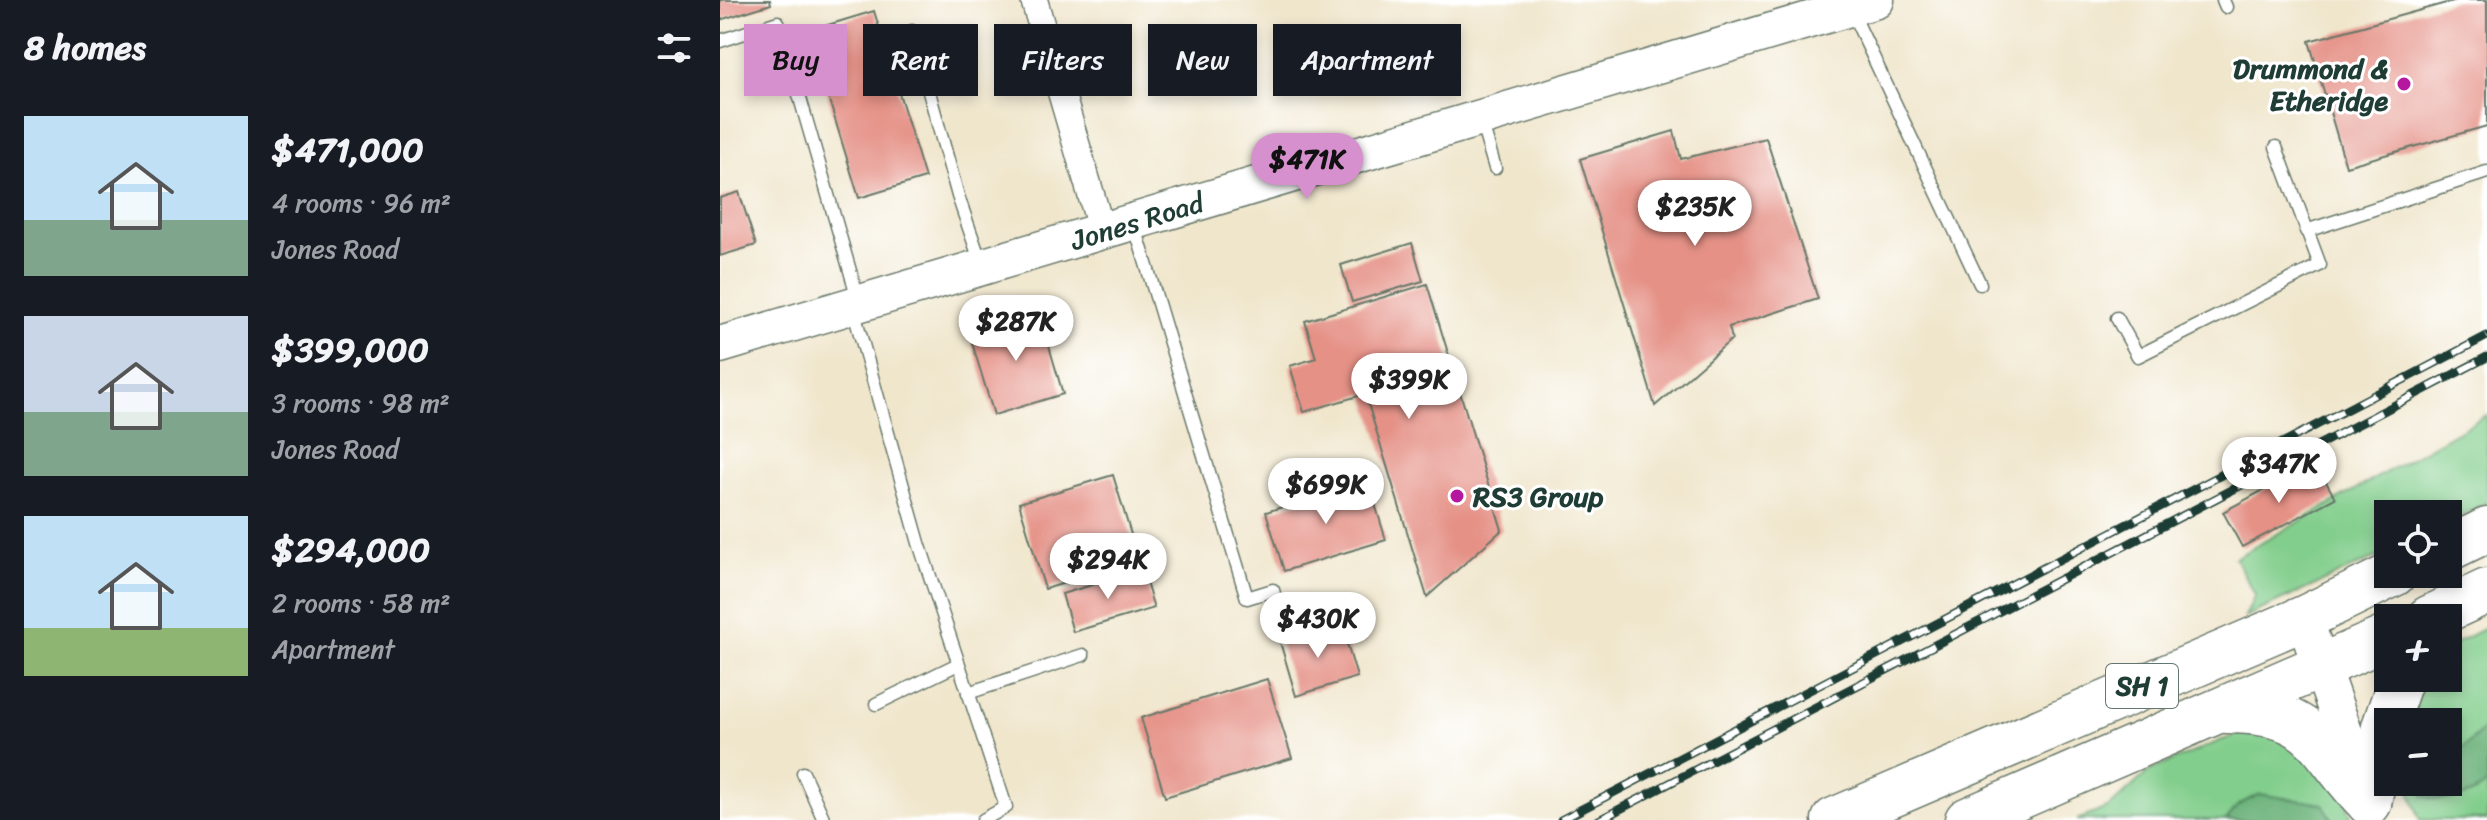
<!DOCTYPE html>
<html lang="en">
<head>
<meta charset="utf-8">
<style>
	:root { --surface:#171b24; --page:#20242c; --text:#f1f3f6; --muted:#9ea1a6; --accent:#d690ce }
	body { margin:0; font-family:Sriracha,sans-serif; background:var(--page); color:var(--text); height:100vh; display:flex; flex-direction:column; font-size:30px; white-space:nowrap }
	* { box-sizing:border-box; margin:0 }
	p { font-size:26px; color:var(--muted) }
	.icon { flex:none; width:44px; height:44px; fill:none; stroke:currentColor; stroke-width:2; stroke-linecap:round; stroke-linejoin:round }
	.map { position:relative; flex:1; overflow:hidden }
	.details { display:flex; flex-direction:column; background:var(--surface); width:720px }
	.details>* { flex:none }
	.guide { position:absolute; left:24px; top:24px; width:760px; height:72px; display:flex; gap:16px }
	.fabs { position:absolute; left:1654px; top:500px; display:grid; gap:16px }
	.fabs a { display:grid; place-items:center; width:88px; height:88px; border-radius:0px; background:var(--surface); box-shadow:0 4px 12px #0003; font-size:40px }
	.price { position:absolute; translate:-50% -68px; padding:0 18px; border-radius:28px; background:#fff; color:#222; font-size:26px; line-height:52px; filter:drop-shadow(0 2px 4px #0008) }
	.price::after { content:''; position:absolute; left:50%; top:48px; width:24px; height:18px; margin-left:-12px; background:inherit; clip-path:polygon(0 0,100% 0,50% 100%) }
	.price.active { background:var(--accent); color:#111 }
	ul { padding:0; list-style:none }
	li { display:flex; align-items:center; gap:24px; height:200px; padding:0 24px }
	li span { display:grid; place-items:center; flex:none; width:224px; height:160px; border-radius:0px; color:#555 }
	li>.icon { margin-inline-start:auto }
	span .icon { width:96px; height:96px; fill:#fffc; stroke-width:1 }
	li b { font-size:34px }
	h2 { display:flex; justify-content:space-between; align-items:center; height:96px; padding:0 24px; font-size:34px }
	.tag { padding:0 28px; border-radius:0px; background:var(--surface); box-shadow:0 4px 12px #0003; font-size:28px; line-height:72px }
	.tag.active { background:var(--accent); color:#111 }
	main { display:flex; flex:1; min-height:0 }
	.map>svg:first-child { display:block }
	.green { fill:#82ce8c; stroke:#508660; stroke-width:2 }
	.forest { fill:#69b178; stroke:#447756; stroke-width:2 }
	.building { fill:#e59186 }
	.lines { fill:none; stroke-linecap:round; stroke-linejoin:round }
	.lane-casing { stroke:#687869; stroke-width:15 }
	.street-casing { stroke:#687869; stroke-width:29 }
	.secondary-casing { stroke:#687869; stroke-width:39 }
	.highway-casing { stroke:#687869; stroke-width:47 }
	.lane { stroke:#fff; stroke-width:12 }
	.street { stroke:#fff; stroke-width:26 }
	.secondary { stroke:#fff; stroke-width:36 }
	.highway { stroke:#fff; stroke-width:44 }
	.rail-casing { stroke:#1f3d34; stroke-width:9 }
	.rail { stroke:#fff; stroke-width:6; stroke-dasharray:18; stroke-linecap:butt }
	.poi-dot { fill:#b5179e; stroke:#fff; stroke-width:3 }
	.labels { text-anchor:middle; stroke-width:6; stroke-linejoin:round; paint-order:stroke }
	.shield { fill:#fff; stroke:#627771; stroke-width:2 }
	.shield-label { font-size:26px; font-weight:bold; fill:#1f3d34 }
	.poi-label { font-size:28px; font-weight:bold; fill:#1f3d34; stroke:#fff; text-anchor:end }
	.street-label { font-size:28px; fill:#1f3d34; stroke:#fff }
</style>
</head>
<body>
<main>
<section class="details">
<h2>8 homes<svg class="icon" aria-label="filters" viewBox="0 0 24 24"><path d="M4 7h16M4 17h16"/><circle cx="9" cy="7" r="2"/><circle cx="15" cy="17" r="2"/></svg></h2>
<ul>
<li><span style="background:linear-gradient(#bfe0f5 65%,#7fa58c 0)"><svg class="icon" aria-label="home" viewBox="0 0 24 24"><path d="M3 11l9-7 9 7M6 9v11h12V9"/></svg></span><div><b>$471,000</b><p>4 rooms · 96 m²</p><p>Jones Road</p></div></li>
<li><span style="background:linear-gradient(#c9d6e8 60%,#7fa58c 0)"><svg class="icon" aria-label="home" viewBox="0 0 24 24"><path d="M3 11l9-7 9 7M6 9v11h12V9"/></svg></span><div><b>$399,000</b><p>3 rooms · 98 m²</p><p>Jones Road</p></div></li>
<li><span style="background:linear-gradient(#bfe0f5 70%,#8fb573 0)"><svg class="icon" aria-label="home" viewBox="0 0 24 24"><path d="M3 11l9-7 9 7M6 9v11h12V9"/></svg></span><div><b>$294,000</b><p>2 rooms · 58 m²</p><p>Apartment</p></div></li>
</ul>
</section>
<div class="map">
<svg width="1767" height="820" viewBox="0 0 1767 820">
	<rect width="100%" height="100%" fill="#fff"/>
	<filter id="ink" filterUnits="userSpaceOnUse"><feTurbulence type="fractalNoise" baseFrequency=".0125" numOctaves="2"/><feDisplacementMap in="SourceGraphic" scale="16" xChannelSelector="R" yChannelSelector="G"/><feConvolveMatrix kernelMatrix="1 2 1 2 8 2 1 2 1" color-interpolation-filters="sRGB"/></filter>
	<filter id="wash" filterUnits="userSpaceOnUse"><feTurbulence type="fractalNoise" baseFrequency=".006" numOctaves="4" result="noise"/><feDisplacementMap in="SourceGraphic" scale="32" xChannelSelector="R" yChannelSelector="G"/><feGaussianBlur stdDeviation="1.8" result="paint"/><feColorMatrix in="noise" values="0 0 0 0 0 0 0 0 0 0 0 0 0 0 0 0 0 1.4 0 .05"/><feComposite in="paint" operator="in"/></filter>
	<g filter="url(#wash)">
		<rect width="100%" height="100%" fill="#f0e6cc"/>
		<g class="green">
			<polygon points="1767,415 1767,502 1728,523 1728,514 1668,514 1668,552 1525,617 1535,595 1515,558"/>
			<polygon points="1767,627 1767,820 1700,820 1687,782 1728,782 1728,722 1684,722 1695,678 1728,678 1728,650 1739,641"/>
			<polygon points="1558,731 1624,794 1632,820 1357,820 1390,807 1429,771 1502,740 1526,732"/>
		</g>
		<g class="forest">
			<path d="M 1767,726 L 1767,783 C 1751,800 1724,803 1703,796 L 1704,782 L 1728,782 L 1728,762 Z"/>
			<polygon points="1539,794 1603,804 1613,820 1506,820 1518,805"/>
		</g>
		<g id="blocks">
			<g class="building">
				<polygon points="0,0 50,0 51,4 0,20"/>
				<polygon points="1737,0 1767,0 1767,126 1626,166 1589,41"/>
				<polygon points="154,11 205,178 139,198 88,31"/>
				<polygon points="954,131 961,159 1046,138 1098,299 1009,327 1012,339 935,406 860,159"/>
				<polygon points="19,192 36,245 0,256 0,198"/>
				<polygon points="692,243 703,281 632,302 621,265"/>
				<polygon points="707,284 782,530 707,597 645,394 584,412 570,366 596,358 585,321"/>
				<polygon points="319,312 343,394 274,415 249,333"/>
				<polygon points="1595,462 1615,498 1522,547 1503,512"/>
				<polygon points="393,475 419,561 325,589 299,503"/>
				<polygon points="648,481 666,540 564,571 546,512"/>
				<polygon points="422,570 434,608 353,632 342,594"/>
				<polygon points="621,624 637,677 576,696 560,642"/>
				<polygon points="547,679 572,758 445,797 421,718"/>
			</g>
		</g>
	</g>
	<g filter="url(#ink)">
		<use href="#blocks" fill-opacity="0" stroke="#687869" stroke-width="2"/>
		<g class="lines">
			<g class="lane-casing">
				<g id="lane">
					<polyline points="1503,0 1506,7"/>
					<polyline points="1132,12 1260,284"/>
					<polyline points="192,31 238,196 262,266"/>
					<polyline points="0,41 58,22 139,302"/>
					<polyline points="761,121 775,168"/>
					<polyline points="415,227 527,598 553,590 564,630"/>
					<polyline points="1586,231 1767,172"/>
					<polyline points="133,309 199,543 286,807 263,820"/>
					<polyline points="1397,318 1418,356 1600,265 1556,147"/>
					<polyline points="248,693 363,655"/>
					<polyline points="156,704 238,664"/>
					<polyline points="83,773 104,820"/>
				</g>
			</g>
			<g class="street-casing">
				<polyline id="street" points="314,0 382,232"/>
			</g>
			<g class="secondary-casing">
				<g id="secondary">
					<polyline points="0,345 1156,0"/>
					<polyline points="1584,618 1645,792"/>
				</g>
			</g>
			<g class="highway-casing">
				<g id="highway">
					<polyline points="1728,549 1767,530"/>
					<polyline points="1709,618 1767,591"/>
					<path d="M 1506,711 C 1600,711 1593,746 1649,803"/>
					<polyline points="1649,803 1664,727 1681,678"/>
					<polyline points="1114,820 1584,618 1674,574"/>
					<polyline points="1247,820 1668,637"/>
				</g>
			</g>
			<use href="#lane" class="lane"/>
			<use href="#street" class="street"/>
			<use href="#secondary" class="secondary"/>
			<use href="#highway" class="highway"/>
			<g class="rail-casing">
				<g id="rail">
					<polyline points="841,820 1767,336"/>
					<polyline points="879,820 1767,357"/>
				</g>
			</g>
			<use href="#rail" class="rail"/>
		</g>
	</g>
	<g class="poi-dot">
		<circle cx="1684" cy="84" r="8"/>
		<circle cx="737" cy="496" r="8"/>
	</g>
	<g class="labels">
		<rect class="shield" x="1386" y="664" width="72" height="44" rx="6"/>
		<g class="shield-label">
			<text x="1422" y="695">SH 1</text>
		</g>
		<g class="poi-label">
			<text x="1668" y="78">Drummond &amp;<tspan x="1668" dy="32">Etheridge</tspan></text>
			<text x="753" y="506" text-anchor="start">RS3 Group</text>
		</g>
		<g class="street-label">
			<text transform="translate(417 221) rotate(-17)" y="10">Jones Road</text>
		</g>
	</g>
</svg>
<div class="fabs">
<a><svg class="icon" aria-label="locate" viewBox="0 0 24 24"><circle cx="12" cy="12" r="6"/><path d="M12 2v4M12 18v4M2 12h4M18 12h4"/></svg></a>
<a>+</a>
<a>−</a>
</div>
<b class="price active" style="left:587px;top:201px">$471K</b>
<b class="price" style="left:975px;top:248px">$235K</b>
<b class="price" style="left:296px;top:363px">$287K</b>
<b class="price" style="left:689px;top:421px">$399K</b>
<b class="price" style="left:1559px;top:505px">$347K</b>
<b class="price" style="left:606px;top:526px">$699K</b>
<b class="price" style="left:388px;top:601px">$294K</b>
<b class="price" style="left:598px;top:660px">$430K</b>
<div class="guide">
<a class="tag active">Buy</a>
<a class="tag">Rent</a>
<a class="tag">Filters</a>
<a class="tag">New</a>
<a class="tag">Apartment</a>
</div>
</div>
</main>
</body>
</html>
